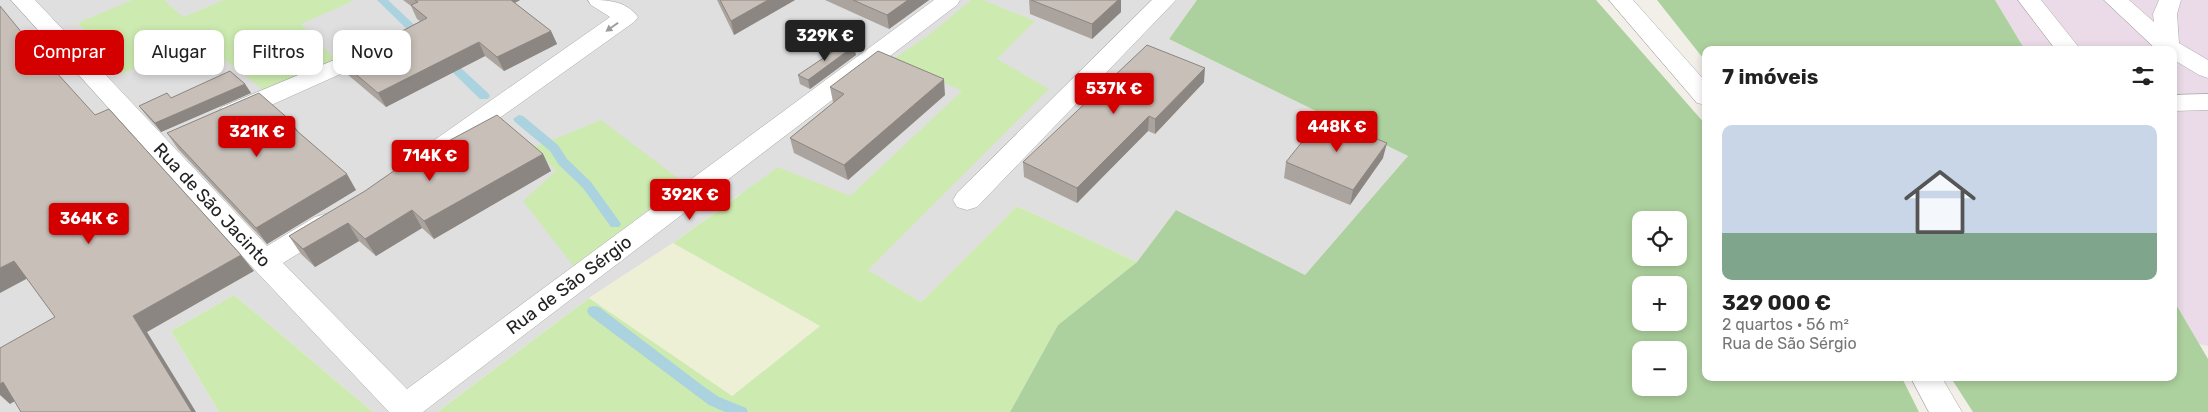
<!DOCTYPE html>
<html lang="pt">
<head>
<meta charset="utf-8">
<style>
	:root { --surface:#fff; --page:#f6f6f6; --text:#222; --muted:#767676; --accent:#d40000 }
	body { margin:0; font-family:Rubik,sans-serif; background:var(--page); color:var(--text); height:100vh; display:flex; flex-direction:column; font-size:19px; white-space:nowrap }
	* { box-sizing:border-box; margin:0 }
	p { font-size:16px; color:var(--muted) }
	.icon { flex:none; width:28px; height:28px; fill:none; stroke:currentColor; stroke-width:2; stroke-linecap:round; stroke-linejoin:round }
	.map { position:relative; flex:1; overflow:hidden }
	.details { position:absolute; left:1702px; top:46px; width:475px; height:335px; display:flex; flex-direction:column; background:var(--surface); border-radius:10px; box-shadow:0 2px 8px #0003 }
	.details>* { flex:none }
	.hud { position:absolute; left:15px; top:30px; width:475px; height:45px; display:flex; gap:10px }
	.controls { position:absolute; left:1632px; top:211px; display:grid; gap:10px }
	.controls a { display:grid; place-items:center; width:55px; height:55px; border-radius:10px; background:var(--surface); box-shadow:0 2px 8px #0003; font-size:25px }
	.price { position:absolute; translate:-50% -42px; padding:0 11px; border-radius:5px; background:var(--accent); color:#fff; font-size:16px; line-height:32px; filter:drop-shadow(0 1px 2px #0008) }
	.price::after { content:''; position:absolute; left:50%; top:30px; width:15px; height:11px; margin-left:-8px; background:inherit; clip-path:polygon(0 0,100% 0,50% 100%) }
	.price.on { background:#222; color:#fff }
	ul { padding:0; list-style:none }
	li { display:grid; align-content:center; gap:10px; height:265px; padding:0 20px }
	li span { display:grid; place-items:center; height:155px; border-radius:10px; color:#555 }
	li>.icon { margin-inline-start:auto }
	span .icon { width:90px; height:90px; fill:#fffc; stroke-width:1 }
	li b { font-size:21px }
	h2 { display:flex; justify-content:space-between; align-items:center; height:60px; padding:0 20px; font-size:21px }
	.chip { padding:0 18px; border-radius:10px; background:var(--surface); box-shadow:0 2px 8px #0003; font-size:18px; line-height:45px }
	.chip.on { background:var(--accent); color:#fff }
	.map>svg:first-child { display:block }
	.residential { fill:#e0dfdf }
	.industrial { fill:#ebdbe8 }
	.farmland { fill:#eef0d5 }
	.grass { fill:#cdebb0 }
	.forest { fill:#add19e; fill-rule:evenodd }
	.lines { fill:none; stroke-linecap:round; stroke-linejoin:round }
	.stream { fill:#aad3df; fill-rule:evenodd }
	.minor-casing { stroke:#a9a9a9; stroke-width:1 }
	.minor { fill:#fff; fill-rule:evenodd }
	.wall { fill:#aba49e }
	.shaded-wall { fill:#8b8681 }
	.building { fill:#c7bfb8; stroke:#8b8681 }
	.oneway { fill:#9c9c9c }
	.labels { text-anchor:middle; stroke-width:4.5; stroke-linejoin:round; paint-order:stroke }
	.street-label { font-size:18px; fill:#222; stroke:#fff }
</style>
</head>
<body>
<div class="map">
<svg width="2208" height="412" viewBox="0 0 2208 412">
	<rect width="100%" height="100%" fill="#f2efe9"/>
	<polygon class="residential" points="0,0 1197,0 1169,39 1408,156 1305,275 1176,210 1137,262 1017,206 921,302 740,194 673,243 589,298 437,412 373,412 234,295 171,331 219,412 0,412"/>
	<polygon class="industrial" points="1995,0 2208,0 2208,346 2199,344 2174,301 2174,50 2025,50"/>
	<polygon class="farmland" points="673,243 820,326 731,396 589,298"/>
	<g class="grass">
		<polygon points="132,0 164,0 183,17 224,0 355,0 301,24 335,59 266,92 201,41 121,74 78,23"/>
		<polygon points="971,0 983,0 1035,21 997,59 1049,89 868,270 921,302 1017,206 1137,262 1058,325 1010,412 437,412 589,298 732,396 820,326 673,243 778,167 850,196 962,91 893,59 929,35"/>
		<polygon points="601,120 683,182 575,268 523,201 556,171 534,147"/>
		<polygon points="234,295 373,412 219,412 171,331"/>
	</g>
	<g class="forest">
		<path d="M 1197,0 L 1596,0 L 1706,125 L 1706,378 L 1902,378 L 1919,412 L 1010,412 L 1058,325 L 1137,262 L 1176,210 L 1305,275 L 1408,156 L 1169,39 ZM 1641,220 L 1679,220 L 1679,258 L 1641,258 ZM 1641,285 L 1679,285 L 1679,322 L 1641,322 ZM 1641,350 L 1679,350 L 1679,388 L 1641,388 Z"/>
		<polygon points="1657,0 1995,0 2025,50 1706,50 1706,62"/>
		<polygon points="2174,301 2208,359 2208,412 1973,412 1951,378 2174,378"/>
	</g>
	<g class="lines">
		<g class="stream">
			<polygon points="377,0 388,0 426,36 427,38 426,40 418,40"/>
			<polygon points="444,55 448,56 488,93 490,96 488,99 480,99 440,60 439,58"/>
			<polygon points="519,115 523,116 558,145 567,159 591,182 619,221 621,224 619,227 611,227 583,188 559,165 550,151 515,122 513,119"/>
			<polygon points="594,306 599,307 703,386 719,397 746,408 748,412 725,412 709,405 589,315 587,311 589,307"/>
		</g>
		<g class="minor-casing">
			<g id="minor">
				<polygon points="11,0 35,0 267,246 315,217 325,214 335,217 339,224 335,231 283,263 407,389 934,0 960,0 957,5 423,412 389,412 254,269"/>
				<path d="M 588,0 C 607,0 625,0 638,17 L 634,22 L 431,167 L 422,170 L 413,167 L 409,161 L 413,155 L 610,17 L 591,5 Z"/>
				<polygon points="1152,0 1176,0 977,207 967,210 957,207 953,200 957,193"/>
				<polygon points="1609,0 1633,0 1706,82 1706,105 1697,103"/>
				<polygon points="2018,0 2041,0 2081,50 2056,50"/>
				<polygon points="2104,0 2129,0 2154,22 2153,14 2159,0 2181,0 2177,14 2179,43 2208,60 2208,78 2199,75 2174,60 2174,50 2157,50"/>
				<polygon points="375,43 383,45 387,50 383,55 240,119 231,121 222,119 218,113 222,107"/>
				<polygon points="2208,94 2208,110 2174,111 2174,95"/>
				<polygon points="1911,378 1942,378 1962,412 1929,412"/>
			</g>
		</g>
		<use href="#minor" class="minor"/>
	</g>
	<g class="wall">
		<polygon points="403,0 520,0 515,3 551,31 557,44 504,71 485,56 386,107 347,74 339,60 385,40 420,21 417,19 411,6"/>
		<polygon points="717,0 795,0 734,35"/>
		<polygon points="825,0 929,0 889,29"/>
		<polygon points="1029,0 1121,0 1121,12 1092,39 1030,14"/>
		<polygon points="856,55 810,89 800,84 798,75"/>
		<polygon points="1204,82 1155,134 1148,131 1077,203 1024,177 1023,162"/>
		<polygon points="245,84 251,93 161,132 146,115 139,106 171,98"/>
		<polygon points="830,87 945,95 848,180 794,153 790,138 834,102 833,102"/>
		<polygon points="292,122 297,131 356,190 267,244 178,149 167,133"/>
		<polygon points="543,154 551,171 434,239 422,228 376,256 359,241 315,267 301,254 289,236"/>
		<polygon points="1383,158 1350,205 1284,178 1286,162"/>
	</g>
	<g class="shaded-wall">
		<polygon points="505,0 520,0 508,6"/>
		<polygon points="768,0 795,0 734,35 731,21"/>
		<polygon points="908,0 929,0 889,29 887,15"/>
		<polygon points="1118,0 1121,0 1121,12 1092,39 1092,24"/>
		<polygon points="551,31 557,44 504,71 497,57"/>
		<polygon points="479,42 485,56 386,107 378,93"/>
		<polygon points="854,46 856,55 810,89 808,80"/>
		<polygon points="1205,68 1204,82 1155,134 1155,119"/>
		<polygon points="944,79 945,95 848,180 844,165"/>
		<polygon points="245,84 251,93 161,132 155,123"/>
		<polygon points="1149,116 1148,131 1077,203 1077,188"/>
		<polygon points="292,122 302,138 289,124"/>
		<polygon points="1387,143 1383,158 1350,205 1353,190"/>
		<polygon points="543,154 551,171 434,239 424,221"/>
		<polygon points="347,174 356,190 267,244 256,228"/>
		<polygon points="412,210 422,228 376,256 365,239"/>
		<polygon points="348,223 359,241 315,267 303,249"/>
		<polygon points="241,255 254,271 147,332 196,412 192,412 133,316"/>
		<polygon points="14,261 30,277 0,293 0,268"/>
		<polygon points="3,382 20,398 10,404 0,395 0,384"/>
	</g>
	<g class="building">
		<polygon points="415,0 511,0 551,31 497,57 479,42 378,93 339,60 385,40 427,18 411,5 418,2"/>
		<polygon points="720,0 768,0 731,21"/>
		<polygon points="853,0 908,0 887,15"/>
		<polygon points="1031,0 1118,0 1092,24"/>
		<polygon points="0,6 36,50 95,115 109,109 241,255 133,316 192,412 21,412 3,382 0,384 0,348 55,317 14,261 0,268"/>
		<polygon points="846,43 854,46 808,80 798,75"/>
		<polygon points="1147,45 1205,68 1155,119 1149,116 1077,188 1023,162"/>
		<polygon points="878,51 944,79 844,165 790,138 844,94 830,87"/>
		<polygon points="230,71 245,84 155,123 139,106 167,93 171,98"/>
		<polygon points="259,93 292,122 289,124 347,174 256,228 167,133"/>
		<polygon points="497,115 543,154 424,221 412,210 365,239 348,223 303,249 289,236 365,191 398,168"/>
		<polygon points="1322,117 1387,143 1353,190 1286,162"/>
	</g>
	<defs><path id="oneway-solid" d="M-6-.8H1V-3.2L6.5 0L1 3.2V.8H-6Z" transform="scale(1.25)"/></defs>
	<use class="oneway" href="#oneway-solid" transform="translate(612 27) rotate(145)"/>
	<g class="labels">
		<g class="street-label">
			<text transform="translate(212 205) rotate(47)" y="6">Rua de São Jacinto</text>
			<text transform="translate(569 285) rotate(-37)" y="6">Rua de São Sérgio</text>
		</g>
	</g>
</svg>
<div class="controls">
<a><svg class="icon" aria-label="locate" viewBox="0 0 24 24"><circle cx="12" cy="12" r="6"/><path d="M12 2v4M12 18v4M2 12h4M18 12h4"/></svg></a>
<a>+</a>
<a>−</a>
</div>
<b class="price on" style="left:825px;top:62px">329K €</b>
<b class="price" style="left:1114px;top:115px">537K €</b>
<b class="price" style="left:1337px;top:153px">448K €</b>
<b class="price" style="left:257px;top:158px">321K €</b>
<b class="price" style="left:430px;top:182px">714K €</b>
<b class="price" style="left:690px;top:221px">392K €</b>
<b class="price" style="left:89px;top:245px">364K €</b>
<div class="hud">
<a class="chip on">Comprar</a>
<a class="chip">Alugar</a>
<a class="chip">Filtros</a>
<a class="chip">Novo</a>
</div>
<section class="details">
<h2>7 imóveis<svg class="icon" aria-label="filters" viewBox="0 0 24 24"><path d="M4 7h16M4 17h16"/><circle cx="9" cy="7" r="2"/><circle cx="15" cy="17" r="2"/></svg></h2>
<ul>
<li><span style="background:linear-gradient(#c9d6e8 70%,#7fa58c 0)"><svg class="icon" aria-label="home" viewBox="0 0 24 24"><path d="M3 11l9-7 9 7M6 9v11h12V9"/></svg></span><div><b>329 000 €</b><p>2 quartos · 56 m²</p><p>Rua de São Sérgio</p></div></li>
</ul>
</section>
</div>
</body>
</html>
